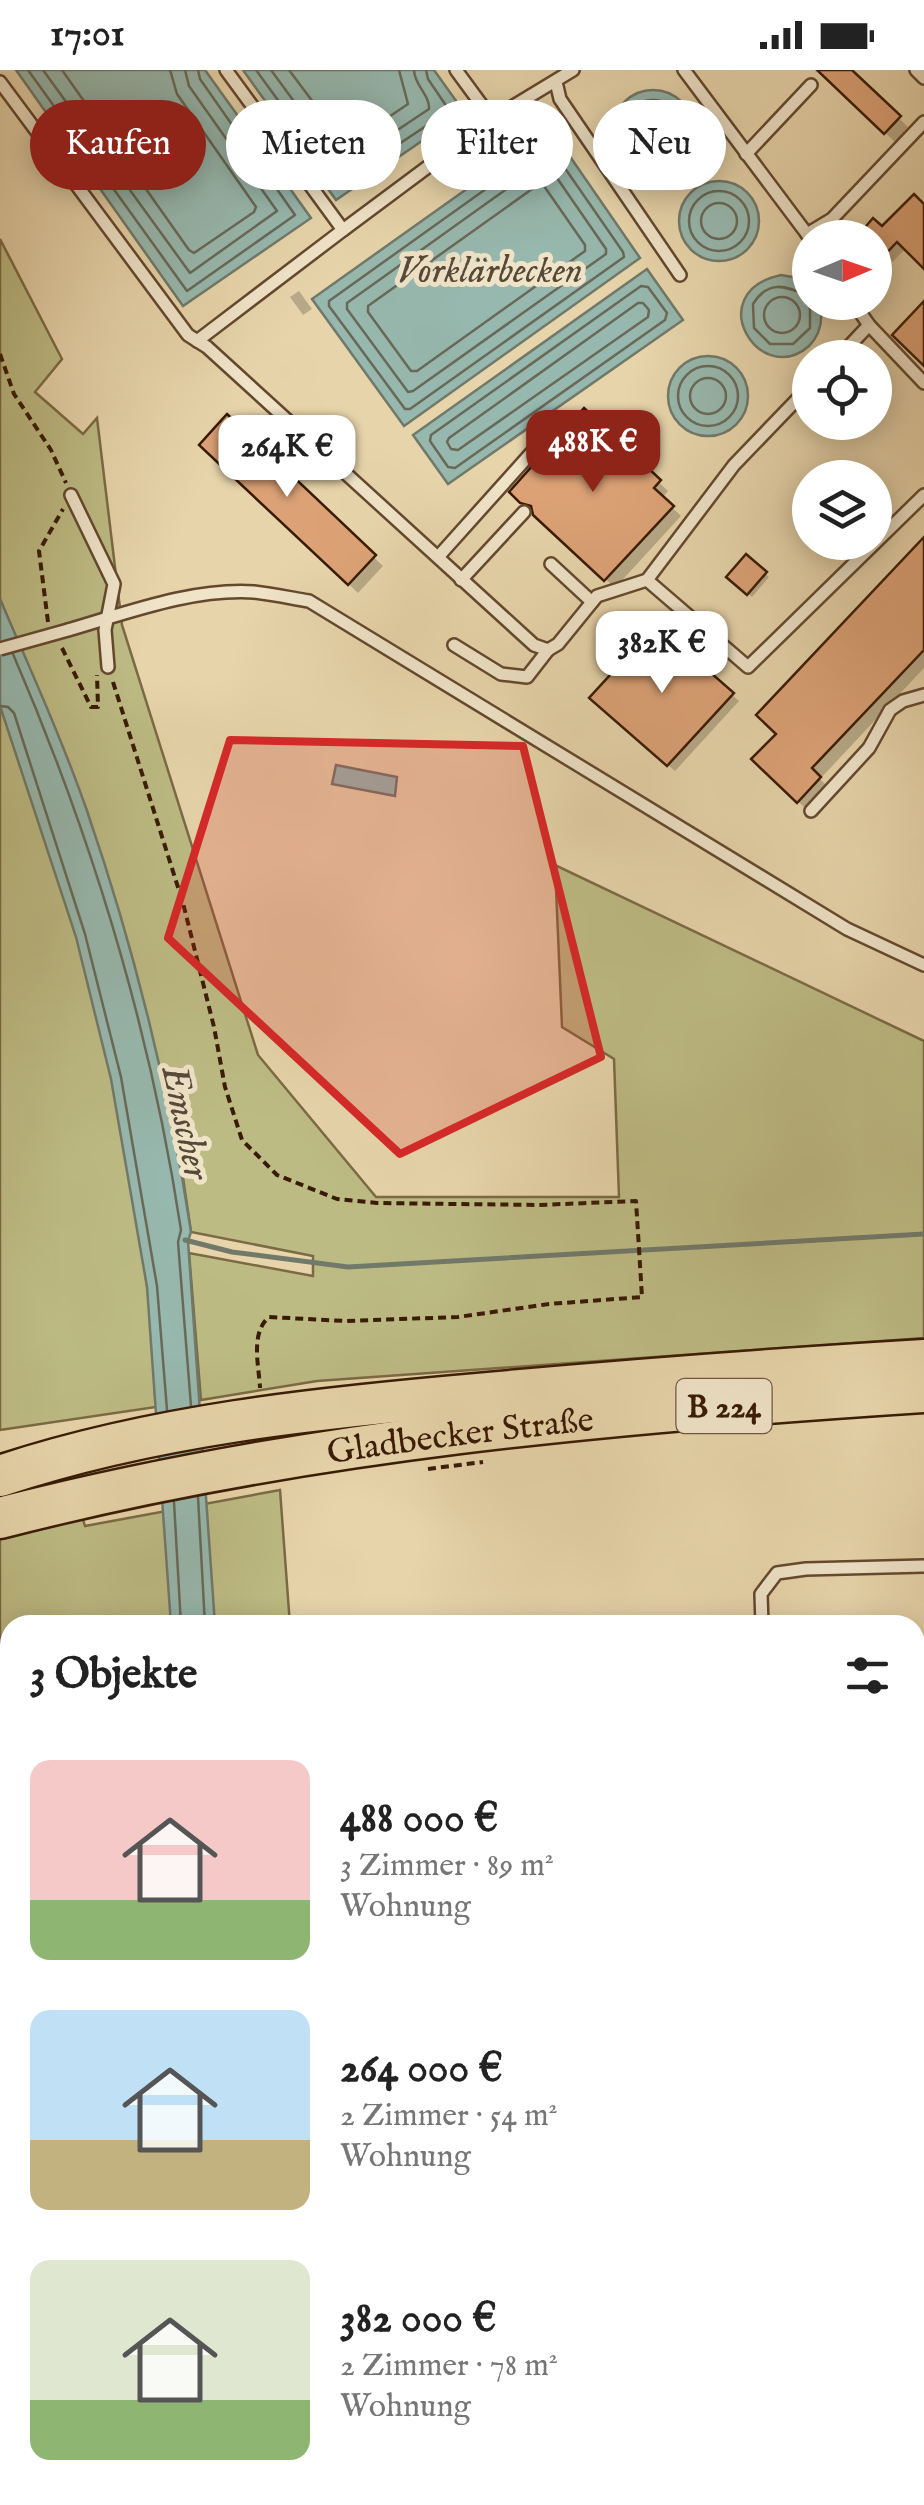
<!DOCTYPE html>
<html lang="de">
<head>
<meta charset="utf-8">
<style>
	:root { --surface:#fff; --page:#f2f2f2; --text:#222; --muted:#767676; --accent:#8f2418 }
	body { margin:0; font-family:"IM FELL English",serif; background:var(--page); color:var(--text); height:100vh; display:flex; flex-direction:column; font-size:38px; white-space:nowrap }
	* { box-sizing:border-box; margin:0 }
	p { font-size:32px; color:var(--muted) }
	.icon { flex:none; width:55px; height:55px; fill:none; stroke:currentColor; stroke-width:2; stroke-linecap:round; stroke-linejoin:round }
	.map { position:relative; flex:1; overflow:hidden }
	.drawer { position:absolute; left:0px; top:1545px; width:925px; height:890px; display:flex; flex-direction:column; background:var(--surface); border-radius:30px 30px 0 0; box-shadow:0 5px 25px #0003 }
	.drawer>* { flex:none }
	.banner { position:absolute; left:30px; top:30px; width:865px; height:90px; display:flex; gap:20px }
	.needle { width:65px; rotate:88deg }
	.tools { position:absolute; left:792px; top:150px; display:grid; gap:20px }
	.tools a { display:grid; place-items:center; width:100px; height:100px; border-radius:50%; background:var(--surface); box-shadow:0 5px 25px #0003; font-size:50px }
	.price { position:absolute; translate:-50% -85px; padding:0 22px; border-radius:20px; background:#fff; color:#222; font-size:32px; line-height:65px; filter:drop-shadow(0 2px 5px #0008) }
	.price::after { content:''; position:absolute; left:50%; top:60px; width:30px; height:22px; margin-left:-15px; background:inherit; clip-path:polygon(0 0,100% 0,50% 100%) }
	.price.current { background:var(--accent); color:#fff }
	ul { padding:0; list-style:none }
	li { display:flex; align-items:center; gap:30px; height:250px; padding:0 30px }
	li span { display:grid; place-items:center; flex:none; width:280px; height:200px; border-radius:20px; color:#555 }
	li>.icon { margin-inline-start:auto }
	span .icon { width:120px; height:120px; fill:#fffc; stroke-width:1 }
	li b { font-size:42px }
	h2 { display:flex; justify-content:space-between; align-items:center; height:120px; padding:0 30px; font-size:42px }
	.tag { padding:0 35px; border-radius:45px; background:var(--surface); box-shadow:0 5px 25px #0003; font-size:35px; line-height:90px }
	.tag.current { background:var(--accent); color:#fff }
	.status { display:flex; justify-content:space-between; align-items:center; height:70px; padding:0 50px; background:var(--surface); direction:ltr }
	.status svg { height:28px; fill:currentColor }
	.map>svg:first-child { display:block }
	.green { fill:#bdbb84; stroke:#7b6a44; stroke-width:2.5 }
	.water { fill:#97b8ae; stroke:#71796a; stroke-width:2.5 }
	.shadow { fill:#0003 }
	.lines { fill:none; stroke-linecap:round; stroke-linejoin:round }
	.shore { stroke:#686959; stroke-width:2.5 }
	.stream { stroke:#71796a; stroke-width:5 }
	.building { fill:#dca276; stroke:#391a04; stroke-width:2.5 }
	.lane-casing { stroke:#64482e; stroke-width:16 }
	.highway-casing { stroke:#391a04; stroke-width:45 }
	.path { stroke:#391a04; stroke-width:4; stroke-dasharray:8 5; stroke-linecap:butt }
	.lane { stroke:#efe3c8; stroke-width:11 }
	.highway { stroke:#e7d4aa; stroke-width:40 }
	.lane-bridge-casing { stroke:#64482e; stroke-width:16; stroke-linecap:butt }
	.lane-bridge { stroke:#efe3c8; stroke-width:11 }
	.marked { fill:#d62828; fill-opacity:0.2; stroke:#d62828; stroke-width:8; stroke-linejoin:round }
	.labels { text-anchor:middle; stroke-width:10; stroke-linejoin:round; paint-order:stroke }
	.shield { fill:#efe3c8; stroke:#70563f; stroke-width:2.5 }
	.shield-label { font-size:32px; font-weight:bold; fill:#391a04 }
	.street-label { font-size:35px; fill:#391a04; stroke:#efe3c8 }
	.water-label { font-size:38px; font-style:italic; fill:#554937; stroke:#efe3c8 }
</style>
</head>
<body>
<div class="status"><b>17:01</b><svg viewBox="0 0 49 12"><path d="M0 12V9h3v3zM5 12V6h3v6zM10 12V3h3v9zM15 12V0h3v12zM26 1h20v11H26zM47 4h2v5h-2z"/></svg></div>
<div class="map">
<svg width="924" height="2435" viewBox="0 0 924 2435">
	<rect width="100%" height="100%" fill="#e7d4aa"/>
	<filter id="stains"><feTurbulence type="fractalNoise" baseFrequency=".002" numOctaves="4"/><feColorMatrix values="0 0 0 0 .2 0 0 0 0 .09 0 0 0 0 .02 0 0 0 .5 -.17"/></filter>
	<radialGradient id="worn" r=".72"><stop offset=".6" stop-color="#630" stop-opacity="0"/><stop offset="1" stop-color="#630" stop-opacity=".3"/></radialGradient>
	<g class="green">
		<polygon points="0,169 62,289 35,322 83,364 97,348 122,555 258,985 376,1127 619,1127 614,989 562,957 555,795 924,971 924,1268 317,1311 201,1330 189,1183 313,1206 313,1186 191,1162 176,1060 121,854 87,741 0,529"/>
		<path d="M 0,636 C 73,815 122,1024 147,1216 C 152,1256 153,1297 156,1337 L 0,1360 Z"/>
		<polygon points="65,1391 85,1456 280,1420 290,1555 10,1555 10,2425 347,2425 348,2435 0,2435 0,1402"/>
	</g>
	<g class="water">
		<polygon points="16,0 205,0 311,148 183,236"/>
		<polygon points="243,0 434,0 464,42 336,130"/>
		<circle cx="653" cy="60" r="40"/>
		<polygon points="551,59 640,188 404,356 312,229"/>
		<circle cx="719" cy="151" r="40"/>
		<polygon points="647,199 683,250 448,414 413,365"/>
		<path d="M 781,205 L 798,208 L 810,216 L 810,232 L 820,233 C 823,248 821,264 809,276 C 760,319 700,223 781,205 Z"/>
		<circle cx="708" cy="326" r="40"/>
		<path d="M 0,529 C 30,599 62,669 87,741 C 133,874 170,1022 191,1162 L 188,1171 L 215,1555 L 171,1555 L 147,1217 L 111,1009 L 76,867 L 0,636 Z"/>
		<polygon points="336,695 397,707 395,726 332,714"/>
	</g>
	<g class="shadow">
		<polygon points="819,0 849,0 908,57 895,72"/>
		<polygon points="511,56 519,67 503,79 495,67"/>
		<polygon points="924,138 924,196 906,178 877,208 875,168"/>
		<polygon points="299,221 312,239 303,245 290,227"/>
		<polygon points="584,341 668,421 662,428 681,446 615,518 512,422"/>
		<polygon points="227,348 383,496 358,523 202,375"/>
		<polygon points="924,470 924,598 820,709 828,717 807,740 755,689 779,664"/>
		<polygon points="746,487 769,507 752,527 730,507"/>
		<polygon points="656,558 739,631 675,701 599,635"/>
		<rect x="915" y="1801" width="9" height="229"/>
	</g>
	<g class="lines">
		<g class="shore">
			<polyline points="28,0 187,221 295,145 200,9 198,0"/>
			<polyline points="43,0 190,203 277,141 189,16 185,0"/>
			<polyline points="62,0 189,180 194,183 254,142 256,137 177,24 170,0"/>
			<polyline points="256,0 339,114 447,42 447,37 428,9 426,0"/>
			<path d="M 271,0 L 342,97 L 429,39 C 430,25 414,15 414,0"/>
			<polyline points="289,0 346,76 408,34 399,0"/>
			<circle cx="653" cy="60" r="30"/>
			<circle cx="653" cy="60" r="18"/>
			<polygon points="546,76 551,78 623,182 624,187 410,339 405,339 329,236 329,231"/>
			<polygon points="543,93 548,95 606,179 606,184 413,321 408,322 347,239 347,233"/>
			<polygon points="539,114 544,116 585,175 585,181 417,301 411,301 368,242 368,236"/>
			<circle cx="719" cy="151" r="30"/>
			<circle cx="719" cy="151" r="18"/>
			<polygon points="641,216 648,217 667,243 665,250 455,398 448,397 430,371 431,365"/>
			<path d="M 810,226 C 787,217 769,208 753,234 L 754,258 L 770,274 L 793,274 L 810,258 L 810,232"/>
			<circle cx="782" cy="245" r="18"/>
			<polygon points="638,233 643,233 649,240 648,247 458,380 451,379 447,372 449,368"/>
			<circle cx="708" cy="326" r="30"/>
			<circle cx="708" cy="326" r="18"/>
			<path d="M 13,584 C 92,767 151,962 181,1160 L 178,1172 L 191,1336"/>
			<polyline points="0,636 8,637 14,643 85,864 121,1007 157,1216 167,1340"/>
			<polyline points="198,1427 205,1555"/>
			<polyline points="174,1432 181,1555"/>
		</g>
		<polyline class="stream" points="185,1170 232,1182 348,1197 924,1164"/>
	</g>
	<g class="building">
		<polygon points="817,0 852,0 901,46 884,64"/>
		<polygon points="914,124 924,134 924,199 897,172 875,195 875,168 856,168 873,148 882,156"/>
		<polygon points="924,231 924,296 892,265"/>
		<polygon points="584,338 661,410 654,418 674,436 604,511 533,445 531,436 520,433 509,422"/>
		<polygon points="227,344 376,485 348,515 199,375"/>
		<polygon points="924,467 924,580 812,698 821,707 797,733 751,689 776,664 756,645"/>
		<polygon points="746,484 767,502 747,525 726,507"/>
		<polygon points="656,555 734,623 667,696 589,628"/>
	</g>
	<g class="lines">
		<g class="lane-casing">
			<g id="lane">
				<polyline points="226,0 343,160 492,49 573,0"/>
				<polyline points="456,0 492,49"/>
				<polyline points="684,0 807,164"/>
				<polyline points="916,0 924,8"/>
				<polyline points="0,12 188,265 207,277 534,575 548,580 558,574 597,526 647,510 748,597 924,425"/>
				<polyline points="556,12 560,29 680,205"/>
				<polyline points="746,84 811,15"/>
				<polyline points="809,167 807,164 832,149 924,52"/>
				<polyline points="853,232 869,255 924,313"/>
				<polyline points="197,271 343,160"/>
				<polyline points="838,288 869,255"/>
				<polyline points="71,425 114,514 105,560 108,597"/>
				<polyline points="438,487 550,362"/>
				<polyline points="551,494 592,532"/>
				<polyline points="461,510 524,442"/>
				<polyline points="647,510 734,395 810,316"/>
				<path d="M 68,560 C 127,543 192,518 254,522 C 272,524 291,528 309,531 L 847,859 L 924,895"/>
				<polyline points="454,575 501,604 527,607 548,580"/>
				<polyline points="811,741 869,678 890,640 903,631 924,625"/>
				<polyline points="762,1555 761,1524 777,1503 806,1499 924,1496"/>
				<polyline points="915,1663 924,1661"/>
				<polyline points="456,2425 457,2435"/>
				<polyline points="547,2425 548,2435"/>
				<polyline points="621,2425 621,2435"/>
				<polyline points="807,2425 807,2435"/>
			</g>
		</g>
		<g class="highway-casing">
			<g id="highway">
				<path d="M 0,1406 C 153,1355 318,1338 478,1324 C 626,1310 775,1299 924,1290"/>
				<path id="s1" d="M 0,1448 C 301,1370 615,1342 924,1322"/>
			</g>
		</g>
		<g class="path">
			<polyline points="0,284 14,324 51,380 66,413"/>
			<polyline points="48,552 39,481 63,439"/>
			<polyline points="62,578 91,637 98,637 97,605"/>
			<path d="M 113,612 L 183,833 L 214,957 L 225,1017 L 242,1070 L 277,1105 L 337,1129 L 377,1133 L 539,1135 L 636,1131 L 642,1227 L 549,1234 L 458,1247 L 345,1251 L 269,1247 C 250,1263 259,1296 260,1318"/>
			<polyline points="428,1399 483,1392"/>
			<polyline points="0,1856 10,1860"/>
		</g>
		<use href="#lane" class="lane"/>
		<use href="#highway" class="highway"/>
		<g class="lane-bridge-casing">
			<polyline id="lane-bridge" points="0,579 68,560"/>
		</g>
		<use href="#lane-bridge" class="lane-bridge"/>
	</g>
	<path class="marked" d="M 230,670 L 523,676 L 601,987 L 400,1084 L 168,868 Z"/>
	<g class="labels">
		<rect class="shield" x="676.5" y="1309" width="95" height="54" rx="8"/>
		<g class="shield-label">
			<text x="724" y="1347">B 224</text>
		</g>
		<g class="street-label">
			<text dy="12" stroke="none"><textPath href="#s1" startOffset="468">Gladbecker Straße</textPath></text>
		</g>
		<g class="water-label">
			<text x="490" y="212">Vorklärbecken</text>
			<text transform="translate(187 1052) rotate(78)" y="13">Emscher</text>
		</g>
	</g>
	<rect width="100%" height="100%" filter="url(#stains)"/>
	<rect width="100%" height="100%" fill="url(#worn)"/>
</svg>
<div class="tools">
<a><svg class="needle" viewBox="-14 -14 28 28"><path d="M0-13l5 13h-10z" fill="#e53935"/><path d="M0 13l5-13h-10z" fill="#767676"/></svg></a>
<a><svg class="icon" aria-label="locate" viewBox="0 0 24 24"><circle cx="12" cy="12" r="6"/><path d="M12 2v4M12 18v4M2 12h4M18 12h4"/></svg></a>
<a><svg class="icon" aria-label="layers" viewBox="0 0 24 24"><path d="M12 4l9 5-9 5-9-5zM3 14l9 5 9-5"/></svg></a>
</div>
<b class="price current" style="left:593px;top:425px">488K €</b>
<b class="price" style="left:287px;top:430px">264K €</b>
<b class="price" style="left:662px;top:626px">382K €</b>
<div class="banner">
<a class="tag current">Kaufen</a>
<a class="tag">Mieten</a>
<a class="tag">Filter</a>
<a class="tag">Neu</a>
</div>
<section class="drawer">
<h2>3 Objekte<svg class="icon" aria-label="filters" viewBox="0 0 24 24"><path d="M4 7h16M4 17h16"/><circle cx="9" cy="7" r="2"/><circle cx="15" cy="17" r="2"/></svg></h2>
<ul>
<li><span style="background:linear-gradient(#f6c9c9 70%,#8fb573 0)"><svg class="icon" aria-label="home" viewBox="0 0 24 24"><path d="M3 11l9-7 9 7M6 9v11h12V9"/></svg></span><div><b>488 000 €</b><p>3 Zimmer · 89 m²</p><p>Wohnung</p></div></li>
<li><span style="background:linear-gradient(#bfe0f5 65%,#c2b280 0)"><svg class="icon" aria-label="home" viewBox="0 0 24 24"><path d="M3 11l9-7 9 7M6 9v11h12V9"/></svg></span><div><b>264 000 €</b><p>2 Zimmer · 54 m²</p><p>Wohnung</p></div></li>
<li><span style="background:linear-gradient(#dfe7d0 70%,#8fb573 0)"><svg class="icon" aria-label="home" viewBox="0 0 24 24"><path d="M3 11l9-7 9 7M6 9v11h12V9"/></svg></span><div><b>382 000 €</b><p>2 Zimmer · 78 m²</p><p>Wohnung</p></div></li>
</ul>
</section>
</div>
</body>
</html>
